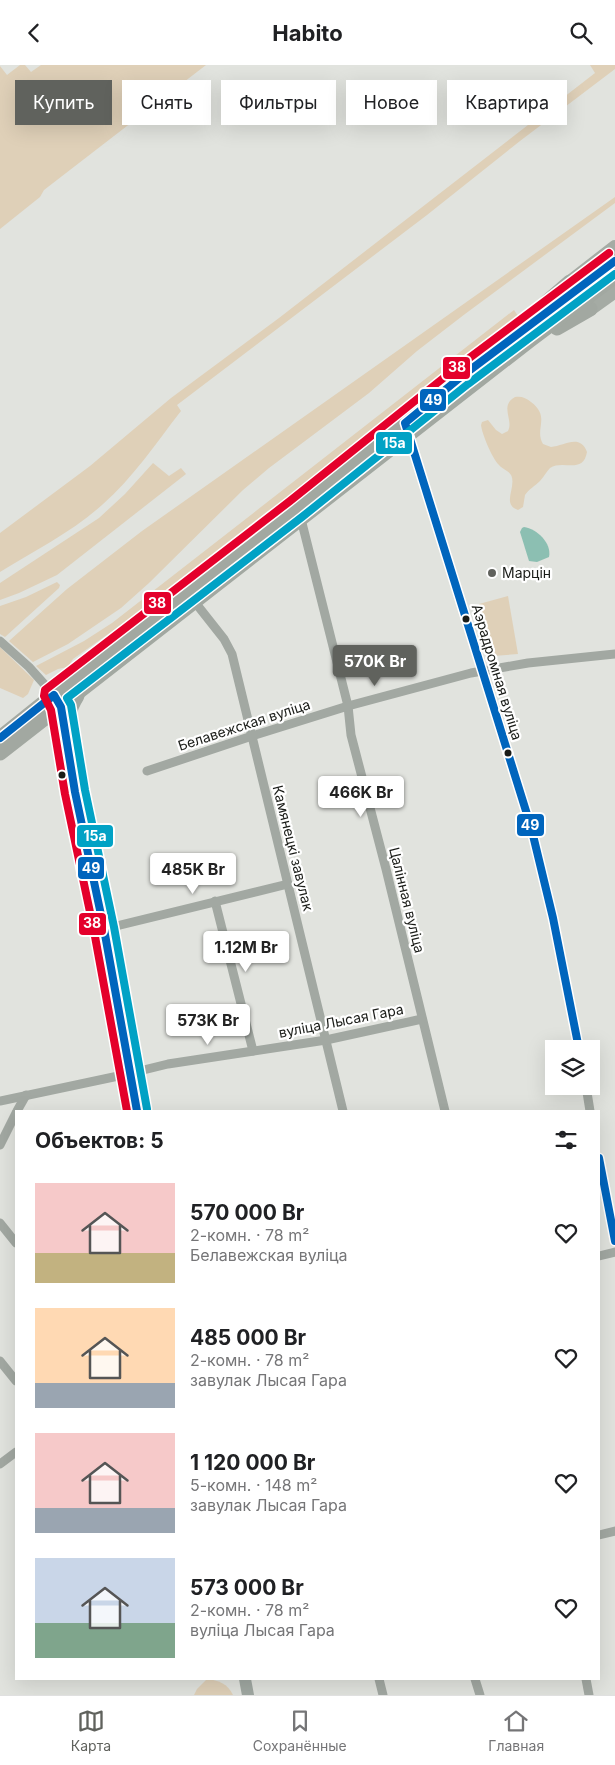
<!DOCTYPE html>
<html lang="ru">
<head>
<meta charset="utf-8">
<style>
	:root { --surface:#fff; --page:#f6f6f6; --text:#202124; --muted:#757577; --line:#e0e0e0; --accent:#60625d }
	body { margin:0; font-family:Inter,sans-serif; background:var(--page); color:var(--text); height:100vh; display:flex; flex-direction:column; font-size:19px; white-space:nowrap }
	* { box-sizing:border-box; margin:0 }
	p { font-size:16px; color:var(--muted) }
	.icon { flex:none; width:28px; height:28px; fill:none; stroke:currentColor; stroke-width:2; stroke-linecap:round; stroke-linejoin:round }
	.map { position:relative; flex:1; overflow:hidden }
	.details { position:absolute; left:15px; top:1045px; width:585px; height:570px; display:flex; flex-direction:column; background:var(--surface); border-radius:0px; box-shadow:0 5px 20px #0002 }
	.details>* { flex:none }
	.top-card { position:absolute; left:15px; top:15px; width:585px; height:45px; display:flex; gap:10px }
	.fabs { position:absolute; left:545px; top:975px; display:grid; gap:10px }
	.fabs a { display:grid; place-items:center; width:55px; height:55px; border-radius:0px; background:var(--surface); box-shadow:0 5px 20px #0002; font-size:25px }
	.price { position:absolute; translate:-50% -42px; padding:0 11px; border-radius:5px; background:#fff; color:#222; font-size:16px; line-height:32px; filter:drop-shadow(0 1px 2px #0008) }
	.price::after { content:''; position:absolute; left:50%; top:30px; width:15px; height:11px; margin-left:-8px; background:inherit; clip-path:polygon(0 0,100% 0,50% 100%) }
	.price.on { background:var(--accent); color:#fff }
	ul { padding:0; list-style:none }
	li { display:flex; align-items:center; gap:15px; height:125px; padding:0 20px }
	li span { display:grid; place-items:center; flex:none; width:140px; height:100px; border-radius:0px; color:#555 }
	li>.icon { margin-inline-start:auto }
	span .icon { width:60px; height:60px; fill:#fffc; stroke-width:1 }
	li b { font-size:21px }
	h2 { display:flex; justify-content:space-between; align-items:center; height:60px; padding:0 20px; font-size:21px }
	.tag { padding:0 18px; border-radius:0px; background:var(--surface); box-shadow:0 5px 20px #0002; font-size:18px; line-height:45px }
	.tag.on { background:var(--accent); color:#fff }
	header { display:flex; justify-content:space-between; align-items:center; height:65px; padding:0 20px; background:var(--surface); font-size:22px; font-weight:700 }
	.tabs { display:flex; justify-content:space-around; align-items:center; height:70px; border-top:1px solid var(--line); background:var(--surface); font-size:14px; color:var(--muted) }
	.tabs a { display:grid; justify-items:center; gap:2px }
	.tabs .on { color:var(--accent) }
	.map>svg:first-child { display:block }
	.green { fill:#dfd0b8 }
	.water { fill:#8cbfb2 }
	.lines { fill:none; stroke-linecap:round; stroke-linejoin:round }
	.minor { stroke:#a2a8a2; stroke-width:9 }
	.secondary { stroke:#a0a8a2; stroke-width:12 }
	.primary { stroke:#a5aba4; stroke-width:14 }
	.trunk { stroke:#a2a8a1; stroke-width:15 }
	.bus-1-casing { stroke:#fff; stroke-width:11 }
	.bus-2-casing { stroke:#fff; stroke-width:11 }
	.bus-3-casing { stroke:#fff; stroke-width:11 }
	.bus-1 { stroke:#0065bd; stroke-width:8 }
	.bus-2 { stroke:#01a2c5; stroke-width:8 }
	.bus-3 { stroke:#e4002b; stroke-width:8 }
	.poi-dot { fill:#60625d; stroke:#fff; stroke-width:2 }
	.bus-dot { fill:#1a1c18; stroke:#fff; stroke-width:2 }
	.labels { text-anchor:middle; stroke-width:4.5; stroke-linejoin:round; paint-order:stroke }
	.poi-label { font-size:14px; fill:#1a1c18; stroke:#fff; text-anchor:start }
	.street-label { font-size:14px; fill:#1a1c18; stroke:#fff }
	.line-badge { stroke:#fff; stroke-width:2 }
	.badge-label { font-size:14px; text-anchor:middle; font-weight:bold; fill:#fff }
</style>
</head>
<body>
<header><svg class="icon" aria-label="back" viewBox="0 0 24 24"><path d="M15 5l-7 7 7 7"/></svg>Habito<svg class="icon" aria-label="search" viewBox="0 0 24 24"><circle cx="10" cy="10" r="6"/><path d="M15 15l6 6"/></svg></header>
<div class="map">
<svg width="615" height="1630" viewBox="0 0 615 1630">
	<rect width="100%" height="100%" fill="#e1e3de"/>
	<g class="green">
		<polygon points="20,0 25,0 31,7 41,0 206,0 44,125 40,132 0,164 0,1 7,10"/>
		<path d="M 590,0 L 615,0 L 615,4 L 520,76 L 427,150 L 177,340 L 181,346 C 156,378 133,413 102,440 C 72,467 34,486 0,507 L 0,468 L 90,401 L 171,333 L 279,253 L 595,8 Z"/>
		<polygon points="615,132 615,138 465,249 417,286 369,328 269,403 243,425 149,518 121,543 68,579 33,597 9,576 67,524 142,466"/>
		<path d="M 514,245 L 520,254 C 455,313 384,362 314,415 C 234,475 155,537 73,594 L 68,602 L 58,604 L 46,610 L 36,601 L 84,576 L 112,558 Z"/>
		<path d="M 515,332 C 522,331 526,333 531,337 C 551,352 534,364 543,379 L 551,382 C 564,381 580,368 587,387 C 583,410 563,394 550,403 C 546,407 544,412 540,416 C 535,421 529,424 525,430 L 523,442 L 518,445 C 501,439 517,422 511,410 C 508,405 502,404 499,400 C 492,393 482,369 481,360 L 482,357 L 488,355 L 496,365 L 502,369 L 508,366 C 514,355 499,341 515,332 Z"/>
		<polygon points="153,398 169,411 181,403 186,409 57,510 19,528 0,535 0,518 99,453 125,429"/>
		<polygon points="57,517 60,520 59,523 5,572 0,569 0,541 26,532"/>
		<polygon points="508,531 518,589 493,591 479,539"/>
		<polygon points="0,582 34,615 28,629 23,633 0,623"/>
		<path d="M 207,1614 C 218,1615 228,1619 233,1630 L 194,1630 L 197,1624 Z"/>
	</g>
	<path class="water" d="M 524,462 C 537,464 552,478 549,492 L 537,497 L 529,496 L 520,467 L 522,463 Z"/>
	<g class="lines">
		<g class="minor">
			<polyline points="407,366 531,762 553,853 579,984"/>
			<polyline points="301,454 348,641 351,670 386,804 445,1046"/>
			<polyline points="194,536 224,574 232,589 343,1046"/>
			<polyline points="0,576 29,602 54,630"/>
			<polyline points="147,706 252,671 348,641 471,608 528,598 615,589"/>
			<polyline points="215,836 253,986"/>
			<polyline points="104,864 288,819"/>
			<polyline points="586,1021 590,1046"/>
			<polyline points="0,1036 123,1010 168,999 326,975 422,954"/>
			<polyline points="17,1046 26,1030"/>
			<polyline points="0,1080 16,1048"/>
			<polyline points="599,1093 615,1176"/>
			<polyline points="0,1158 16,1178"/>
			<polyline points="599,1191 615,1187"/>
			<polyline points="0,1296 16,1316"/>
			<polyline points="0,1399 16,1387"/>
			<polyline points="599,1470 615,1466"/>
			<polyline points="379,1614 383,1630"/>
			<polyline points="475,1614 480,1630"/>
			<polyline points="586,1614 589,1630"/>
		</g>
		<g class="secondary">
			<polyline points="65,665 75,727 104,864 137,1046"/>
			<polyline points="245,1614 248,1630"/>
		</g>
		<g class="primary">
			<polyline points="570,217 615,182"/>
			<polyline points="590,244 615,226"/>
		</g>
		<g class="trunk">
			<polyline points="547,237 570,217"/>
			<polyline points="557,263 590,244"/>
			<polyline points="0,673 77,611 296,444 462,311 615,196"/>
			<path d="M 67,674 C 66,658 68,645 77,631"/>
			<polyline points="0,688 530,275 615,211"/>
		</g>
		<g class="bus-1-casing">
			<g id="bus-1">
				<polyline points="0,673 54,630 61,642 75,727 104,864 137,1046"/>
				<polyline points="579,984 553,853 531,762 405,358 462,311 615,196"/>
				<polyline points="599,1093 615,1176"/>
			</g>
		</g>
		<g class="bus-2-casing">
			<polyline id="bus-2" points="147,1044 114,862 85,725 71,640 67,633 302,452 468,319 615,209"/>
		</g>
		<g class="bus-3-casing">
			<polyline id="bus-3" points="127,1046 94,866 65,729 51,645 44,631 45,625 290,436 456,303 609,188"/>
		</g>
		<use href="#bus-1" class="bus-1"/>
		<use href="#bus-2" class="bus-2"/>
		<use href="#bus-3" class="bus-3"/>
	</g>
	<circle class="poi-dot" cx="492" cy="508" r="5"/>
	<g class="bus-dot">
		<circle cx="466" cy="554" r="4.5"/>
		<circle cx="508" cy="688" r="4.5"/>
		<circle cx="62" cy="710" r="4.5"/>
	</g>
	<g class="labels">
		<g class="poi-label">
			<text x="502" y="513">Марцін</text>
		</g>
		<g class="street-label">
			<text transform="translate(497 607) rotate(73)" y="5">Аэрадромная вуліца</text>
			<text transform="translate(244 660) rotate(-18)" y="5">Белавежская вуліца</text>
			<text transform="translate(293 783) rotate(76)" y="5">Камянецкі завулак</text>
			<text transform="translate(407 835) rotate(76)" y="5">Цалінная вуліца</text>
			<text transform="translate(341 956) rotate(-11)" y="5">вуліца Лысая Гара</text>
		</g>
	</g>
	<g class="line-badge">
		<rect x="442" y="291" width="29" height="24" rx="5" fill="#e4002b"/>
		<rect x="419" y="323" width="28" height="24" rx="5" fill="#0065bd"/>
		<rect x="375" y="366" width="38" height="24" rx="5" fill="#01a2c5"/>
		<rect x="143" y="526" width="29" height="24" rx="5" fill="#e4002b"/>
		<rect x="516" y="748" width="29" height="24" rx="5" fill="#0065bd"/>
		<rect x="76" y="759" width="38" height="24" rx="5" fill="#01a2c5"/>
		<rect x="77" y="791" width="28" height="24" rx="5" fill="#0065bd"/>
		<rect x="78" y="847" width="29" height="24" rx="5" fill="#e4002b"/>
	</g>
	<g class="badge-label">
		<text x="457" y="307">38</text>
		<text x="433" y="340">49</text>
		<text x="394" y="383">15а</text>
		<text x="157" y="543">38</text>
		<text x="530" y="765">49</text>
		<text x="95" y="776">15а</text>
		<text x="91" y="808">49</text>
		<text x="92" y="863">38</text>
	</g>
</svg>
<div class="fabs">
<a><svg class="icon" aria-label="layers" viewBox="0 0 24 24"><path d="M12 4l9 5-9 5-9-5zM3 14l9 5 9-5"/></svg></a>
</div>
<b class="price on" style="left:375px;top:622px">570K Br</b>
<b class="price" style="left:361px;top:753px">466K Br</b>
<b class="price" style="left:193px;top:830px">485K Br</b>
<b class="price" style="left:246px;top:908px">1.12M Br</b>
<b class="price" style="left:208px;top:981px">573K Br</b>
<div class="top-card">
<a class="tag on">Купить</a>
<a class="tag">Снять</a>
<a class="tag">Фильтры</a>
<a class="tag">Новое</a>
<a class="tag">Квартира</a>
</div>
<section class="details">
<h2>Объектов: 5<svg class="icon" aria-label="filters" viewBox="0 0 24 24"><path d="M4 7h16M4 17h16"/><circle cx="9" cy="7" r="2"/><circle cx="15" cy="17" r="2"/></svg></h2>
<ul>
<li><span style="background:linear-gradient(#f6c9c9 70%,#c2b280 0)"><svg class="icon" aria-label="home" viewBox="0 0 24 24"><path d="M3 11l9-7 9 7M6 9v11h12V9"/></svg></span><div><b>570 000 Br</b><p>2-комн. · 78 m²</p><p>Белавежская вуліца</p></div><svg class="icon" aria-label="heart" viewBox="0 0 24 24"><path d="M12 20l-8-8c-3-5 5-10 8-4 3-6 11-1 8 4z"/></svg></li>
<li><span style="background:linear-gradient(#ffd9b3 75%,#9aa5b1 0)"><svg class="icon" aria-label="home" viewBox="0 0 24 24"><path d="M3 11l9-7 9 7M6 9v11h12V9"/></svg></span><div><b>485 000 Br</b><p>2-комн. · 78 m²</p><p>завулак Лысая Гара</p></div><svg class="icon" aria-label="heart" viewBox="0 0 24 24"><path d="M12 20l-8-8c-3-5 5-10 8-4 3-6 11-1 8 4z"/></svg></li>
<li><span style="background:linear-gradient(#f6c9c9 75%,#9aa5b1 0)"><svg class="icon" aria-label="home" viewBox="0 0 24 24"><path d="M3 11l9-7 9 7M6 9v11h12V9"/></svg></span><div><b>1 120 000 Br</b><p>5-комн. · 148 m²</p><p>завулак Лысая Гара</p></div><svg class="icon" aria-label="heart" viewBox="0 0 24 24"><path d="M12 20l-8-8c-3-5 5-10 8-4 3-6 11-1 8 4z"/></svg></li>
<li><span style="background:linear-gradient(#c9d6e8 65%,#7fa58c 0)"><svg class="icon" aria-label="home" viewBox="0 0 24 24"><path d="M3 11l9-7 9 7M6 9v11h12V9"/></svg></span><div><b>573 000 Br</b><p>2-комн. · 78 m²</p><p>вуліца Лысая Гара</p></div><svg class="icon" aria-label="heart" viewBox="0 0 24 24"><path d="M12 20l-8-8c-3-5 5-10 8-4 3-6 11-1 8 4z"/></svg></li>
</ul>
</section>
</div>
<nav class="tabs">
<a class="on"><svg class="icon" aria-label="map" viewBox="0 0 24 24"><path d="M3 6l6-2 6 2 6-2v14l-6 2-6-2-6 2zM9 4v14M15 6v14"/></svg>Карта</a>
<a><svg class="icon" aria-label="saved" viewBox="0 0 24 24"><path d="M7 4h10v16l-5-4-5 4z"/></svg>Сохранённые</a>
<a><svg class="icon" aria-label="home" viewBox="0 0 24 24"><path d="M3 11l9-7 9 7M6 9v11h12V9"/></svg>Главная</a>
</nav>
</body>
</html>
